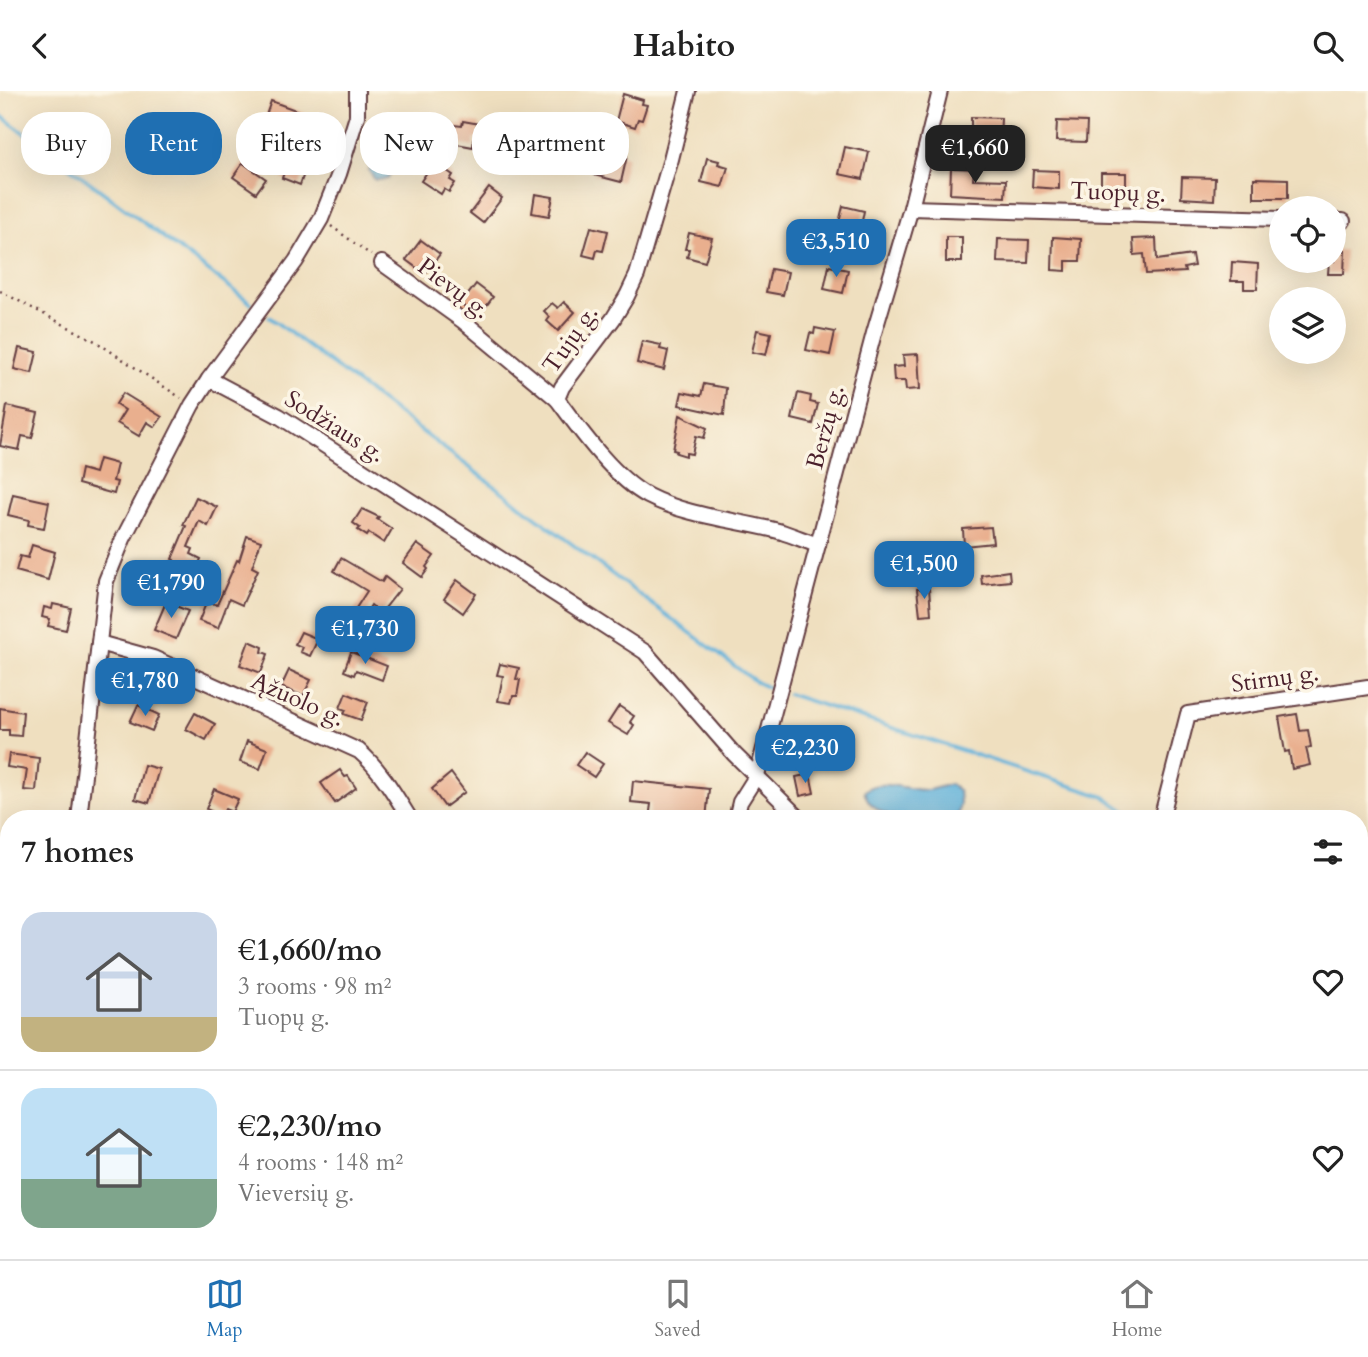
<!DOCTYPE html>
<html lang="en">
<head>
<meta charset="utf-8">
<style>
	:root { --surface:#fff; --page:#f6f6f6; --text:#222; --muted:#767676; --line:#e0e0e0; --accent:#1f6fb2 }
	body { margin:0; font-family:Cardo,serif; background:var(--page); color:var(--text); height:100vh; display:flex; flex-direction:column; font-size:26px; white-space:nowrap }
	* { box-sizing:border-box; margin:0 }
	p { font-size:23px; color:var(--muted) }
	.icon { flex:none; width:38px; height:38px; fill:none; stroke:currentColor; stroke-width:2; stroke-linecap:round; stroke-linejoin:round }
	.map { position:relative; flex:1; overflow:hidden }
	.details { position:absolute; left:0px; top:719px; width:1368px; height:450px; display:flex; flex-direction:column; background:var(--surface); border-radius:28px 28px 0 0; box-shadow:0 7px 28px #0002 }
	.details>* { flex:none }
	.top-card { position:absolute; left:21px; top:21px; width:700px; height:63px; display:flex; gap:14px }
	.buttons { position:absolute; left:1269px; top:105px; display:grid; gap:14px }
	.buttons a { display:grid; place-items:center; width:77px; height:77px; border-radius:50%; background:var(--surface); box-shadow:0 7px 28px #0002; font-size:35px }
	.price { position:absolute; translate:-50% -60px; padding:0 16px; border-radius:14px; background:var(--accent); color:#fff; font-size:23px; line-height:46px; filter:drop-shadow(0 2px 4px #0008) }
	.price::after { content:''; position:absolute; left:50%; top:42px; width:21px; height:16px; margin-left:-10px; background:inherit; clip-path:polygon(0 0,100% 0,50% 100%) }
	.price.on { background:#222; color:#fff }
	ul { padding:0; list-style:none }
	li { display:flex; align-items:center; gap:21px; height:175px; padding:0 21px }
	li+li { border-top:2px solid var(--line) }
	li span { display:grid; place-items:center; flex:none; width:196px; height:140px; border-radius:21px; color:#555 }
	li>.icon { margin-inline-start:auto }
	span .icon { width:84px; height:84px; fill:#fffc; stroke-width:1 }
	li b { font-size:30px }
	h2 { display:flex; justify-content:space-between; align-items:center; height:84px; padding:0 21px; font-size:30px }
	.tag { padding:0 24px; border-radius:28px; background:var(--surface); box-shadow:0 7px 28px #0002; font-size:24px; line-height:63px }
	.tag.on { background:var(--accent); color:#fff }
	header { display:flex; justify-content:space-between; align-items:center; height:91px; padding:0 21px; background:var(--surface); font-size:32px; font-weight:600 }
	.tab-bar { display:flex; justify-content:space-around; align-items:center; height:98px; border-top:2px solid var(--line); background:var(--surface); font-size:19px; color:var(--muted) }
	.tab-bar a { display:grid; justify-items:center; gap:4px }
	.tab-bar .on { color:var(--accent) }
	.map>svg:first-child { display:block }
	.water { fill:#5eb1da; stroke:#546882; stroke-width:2 }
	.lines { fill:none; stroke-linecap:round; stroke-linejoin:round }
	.stream { stroke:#5eb1da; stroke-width:3.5 }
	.building { fill:#e9af8e }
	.street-casing { stroke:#633c41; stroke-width:18 }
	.path { stroke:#633c41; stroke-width:2.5; stroke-dasharray:2 5; stroke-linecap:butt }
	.street { stroke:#fff; stroke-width:14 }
	.labels { text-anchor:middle; stroke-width:7; stroke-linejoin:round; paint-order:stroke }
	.street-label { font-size:24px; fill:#4a1f2b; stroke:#fcf5e5 }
</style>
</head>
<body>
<header><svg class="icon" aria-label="back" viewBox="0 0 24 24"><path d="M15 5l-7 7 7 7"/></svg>Habito<svg class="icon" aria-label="search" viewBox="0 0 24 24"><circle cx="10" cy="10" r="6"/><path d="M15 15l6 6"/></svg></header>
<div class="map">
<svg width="1368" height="1168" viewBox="0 0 1368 1168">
	<rect width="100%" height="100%" fill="#fcf5e5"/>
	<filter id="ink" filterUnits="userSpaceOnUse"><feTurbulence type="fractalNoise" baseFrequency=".0143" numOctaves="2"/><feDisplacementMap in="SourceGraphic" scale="14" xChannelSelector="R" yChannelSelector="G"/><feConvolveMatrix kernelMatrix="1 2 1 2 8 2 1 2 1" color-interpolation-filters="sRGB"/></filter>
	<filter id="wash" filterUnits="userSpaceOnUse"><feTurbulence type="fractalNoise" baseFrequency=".00686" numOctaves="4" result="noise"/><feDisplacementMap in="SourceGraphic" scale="28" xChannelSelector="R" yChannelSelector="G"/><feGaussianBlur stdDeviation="1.57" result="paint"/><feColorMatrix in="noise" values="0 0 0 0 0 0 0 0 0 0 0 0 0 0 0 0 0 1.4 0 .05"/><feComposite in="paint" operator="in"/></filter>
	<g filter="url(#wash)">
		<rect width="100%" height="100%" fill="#efdfbf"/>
		<g class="water">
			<polygon points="385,52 395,54 399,64 388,88 375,89 369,80 380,53"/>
			<path d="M 950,693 L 959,700 L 960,712 L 957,728 C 928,728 874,735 864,700 C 880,686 908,700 927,699 C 934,698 943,695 950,693 Z"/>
		</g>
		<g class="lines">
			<g class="stream">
				<polyline points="0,24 251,212"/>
				<polyline points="269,226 756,591 771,598"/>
				<polyline points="788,603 1105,706 1137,728"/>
				<polyline points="1360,961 1368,994"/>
			</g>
		</g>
		<g id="blocks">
			<g class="building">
				<polygon points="623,3 643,9 642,13 647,14 642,29 638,28 635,36 616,30"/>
				<polygon points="271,10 312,25 305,42 265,27"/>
				<polygon points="971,26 1001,27 1000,48 971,46"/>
				<polygon points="463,30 480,33 477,49 474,48 473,56 451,52 454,34 462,35"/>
				<polygon points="1057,30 1087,31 1086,51 1056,50"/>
				<polygon points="514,33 529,36 522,69 502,65 506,47 510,48"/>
				<polygon points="845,56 869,61 863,88 839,83"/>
				<polygon points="601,58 627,65 621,91 594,84"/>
				<polygon points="293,59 310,65 300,94 282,87"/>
				<polygon points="707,67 719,70 718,73 728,76 722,96 701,91"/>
				<polygon points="434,71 453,84 450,89 455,92 449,101 444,98 441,103 421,90"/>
				<polygon points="243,72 266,88 256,102 233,86"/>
				<polygon points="951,77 974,78 973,88 1006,89 1005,106 950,103"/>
				<polygon points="1033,79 1059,80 1059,98 1032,96"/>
				<polygon points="1101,82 1126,82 1126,102 1101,101"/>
				<polygon points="1182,86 1215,87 1214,109 1181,107"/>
				<polygon points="1254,87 1288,88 1288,107 1254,107"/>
				<polygon points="489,97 502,107 483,132 470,122"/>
				<polygon points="535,103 553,106 549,125 532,122"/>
				<polygon points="843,115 864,120 860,140 838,136"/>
				<polygon points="591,136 608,140 603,160 597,159 595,167 583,164"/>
				<polygon points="689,142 712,147 705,171 687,166 689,158 685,158"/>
				<rect x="946" y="146" width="16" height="25"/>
				<polygon points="1053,146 1081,148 1080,170 1066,170 1066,180 1052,179"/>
				<polygon points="1156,147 1157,169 1192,164 1194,175 1184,177 1185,181 1146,183 1144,163 1134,164 1133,148"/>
				<polygon points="998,148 1029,149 1028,172 997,171"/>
				<polygon points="421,149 440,163 425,183 406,169"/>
				<polygon points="1334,159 1345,159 1344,183 1328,183 1329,170 1334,170"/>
				<polygon points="1232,171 1258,173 1257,198 1244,198 1244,190 1231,190"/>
				<polygon points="829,175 848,179 843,202 824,198"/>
				<polygon points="771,178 788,181 783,204 766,201"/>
				<polygon points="476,193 493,206 481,222 477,218 473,222 461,213"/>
				<polygon points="564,211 575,221 558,240 547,230 550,226 544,220 552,212 558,217"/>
				<polygon points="815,237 835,241 830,264 806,259 810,242 814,243"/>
				<polygon points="757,239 771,242 766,264 752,261"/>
				<polygon points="642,250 661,254 660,258 668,260 664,279 637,272"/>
				<polygon points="19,257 37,261 32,282 14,278"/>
				<polygon points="918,263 920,298 906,299 905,290 894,290 893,276 904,275 903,264"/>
				<polygon points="704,293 726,297 724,324 679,314 682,301 701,305"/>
				<polygon points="123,302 162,326 155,336 147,331 139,345 117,332 125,319 116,313"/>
				<polygon points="798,302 811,305 810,311 818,313 813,333 792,328"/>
				<polygon points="7,315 38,322 32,347 22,345 19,359 0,355"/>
				<polygon points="680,324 707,337 704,347 696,345 692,363 686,362 686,365 676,362 677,360 673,359"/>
				<polygon points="99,368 117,373 113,390 117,391 114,403 78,393 81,378 95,382"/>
				<polygon points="13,403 49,411 44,437 28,434 29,429 8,424"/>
				<polygon points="196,406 217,416 208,435 199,430 188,456 193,458 191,463 201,468 191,491 169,481 174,469 172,468 186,435 183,434"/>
				<polygon points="362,418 379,426 377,428 392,438 384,452 369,442 367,445 358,439 360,437 353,432"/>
				<polygon points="991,436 993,452 964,455 963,438"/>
				<polygon points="247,445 261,450 252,476 258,479 242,514 229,508 218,537 199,530 207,510 217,514 237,469 239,470"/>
				<polygon points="417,453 434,465 426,476 428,478 422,486 403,472"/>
				<polygon points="32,454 55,461 48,489 16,480 20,465 28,467"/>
				<polygon points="341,467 382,491 385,486 400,498 381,522 371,514 359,534 349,528 367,500 334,480"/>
				<polygon points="1009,480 1010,490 982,493 981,484"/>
				<polygon points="457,489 476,503 463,522 444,508"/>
				<polygon points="929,497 931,523 920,524 917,498"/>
				<polygon points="166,511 188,520 176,548 154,539"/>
				<polygon points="53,513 71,517 66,539 48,535 50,528 42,526 44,516 52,518"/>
				<polygon points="301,541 318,548 310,565 300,561 302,556 295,553"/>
				<polygon points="249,550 263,556 262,561 268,563 261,582 240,574"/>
				<polygon points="351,561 387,575 382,589 356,579 354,584 344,580"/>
				<polygon points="500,573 519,577 516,588 520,589 517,605 513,605 511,612 498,610 503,585 497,584"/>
				<polygon points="289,579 311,589 303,605 281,596"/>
				<polygon points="346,602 368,611 361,629 344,623 346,619 340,617"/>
				<polygon points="138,614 159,624 152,640 130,631"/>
				<polygon points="619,615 634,625 630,631 634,634 628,644 608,632"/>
				<polygon points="0,617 23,621 21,645 9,644 9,639 0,639"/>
				<polygon points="195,622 215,633 206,649 186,638"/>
				<polygon points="1297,623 1300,640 1308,639 1311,656 1306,657 1310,674 1292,678 1289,660 1285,661 1279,626"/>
				<polygon points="247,650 267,658 260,678 240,671"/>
				<polygon points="585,661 603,673 594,686 576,674"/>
				<polygon points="9,663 39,667 36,700 24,699 27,679 7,676"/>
				<polygon points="144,674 159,678 149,712 135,708"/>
				<polygon points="340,679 345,686 348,685 356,697 335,712 321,692"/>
				<polygon points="451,682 465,701 445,716 432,698"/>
				<polygon points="810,683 814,702 800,705 796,686"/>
				<polygon points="633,690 709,698 706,728 649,728 651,713 631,711"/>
				<polygon points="214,698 238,708 232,721 225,718 222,725 206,718"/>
			</g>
		</g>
	</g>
	<g filter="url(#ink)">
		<use href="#blocks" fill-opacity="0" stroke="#633c41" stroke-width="2"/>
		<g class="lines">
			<g class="street-casing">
				<g id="street">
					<path d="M 688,0 L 671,68 L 637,184 L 627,205 L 613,228 L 562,296 L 557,308 C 580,339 614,387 648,405 C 689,426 739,429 782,441 C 794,445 806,450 818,454"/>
					<polyline points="911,117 1281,128"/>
					<polyline points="1334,130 1343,130"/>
					<polyline points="382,172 463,230 557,308"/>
					<polyline points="209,288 279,325 645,561 734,663 800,728"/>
					<path d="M 99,552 L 153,567 L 359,660 C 381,679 395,704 410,728"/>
					<polyline points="79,728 106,490 123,448 192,314 209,288 296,170 321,128 339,83 357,25 357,0"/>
					<polyline points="736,728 740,711 757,684 874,242 911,117 940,0"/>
					<polyline points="1161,728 1188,623 1368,596"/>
					<polyline points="0,977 9,976"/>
					<polyline points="202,1160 203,1168"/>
					<polyline points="429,1160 430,1168"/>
					<polyline points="659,1160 660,1168"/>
					<polyline points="943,1160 943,1168"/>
				</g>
			</g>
			<g class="path">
				<polyline points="331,135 371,164"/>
				<polyline points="0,200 95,250 181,307"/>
				<polyline points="1227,1160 1228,1168"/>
			</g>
			<use href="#street" class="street"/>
		</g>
	</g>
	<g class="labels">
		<g class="street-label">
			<text transform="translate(1118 101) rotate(2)" y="8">Tuopų g.</text>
			<text transform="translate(454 197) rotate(37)" y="8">Pievų g.</text>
			<text transform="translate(570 248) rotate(-55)" y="8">Tujų g.</text>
			<text transform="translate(335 335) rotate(32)" y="8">Sodžiaus g.</text>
			<text transform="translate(825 336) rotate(-75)" y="8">Beržų g.</text>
			<text transform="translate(1275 587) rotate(-8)" y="8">Stirnų g.</text>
			<text transform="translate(298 608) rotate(24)" y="8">Ąžuolo g.</text>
		</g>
	</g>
</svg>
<div class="buttons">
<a><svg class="icon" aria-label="locate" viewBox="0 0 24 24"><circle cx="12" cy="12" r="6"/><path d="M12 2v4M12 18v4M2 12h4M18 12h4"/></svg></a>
<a><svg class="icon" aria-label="layers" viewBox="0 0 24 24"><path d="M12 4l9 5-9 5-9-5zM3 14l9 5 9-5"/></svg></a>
</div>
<b class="price on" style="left:975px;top:94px">€1,660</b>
<b class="price" style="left:836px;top:188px">€3,510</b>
<b class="price" style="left:924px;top:510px">€1,500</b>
<b class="price" style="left:171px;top:529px">€1,790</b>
<b class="price" style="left:365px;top:575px">€1,730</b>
<b class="price" style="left:145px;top:627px">€1,780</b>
<b class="price" style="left:805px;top:694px">€2,230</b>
<div class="top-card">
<a class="tag">Buy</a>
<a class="tag on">Rent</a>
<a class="tag">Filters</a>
<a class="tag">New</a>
<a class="tag">Apartment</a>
</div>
<section class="details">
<h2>7 homes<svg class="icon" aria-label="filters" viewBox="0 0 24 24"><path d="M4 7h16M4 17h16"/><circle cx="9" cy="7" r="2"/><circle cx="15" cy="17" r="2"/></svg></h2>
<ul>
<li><span style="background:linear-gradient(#c9d6e8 75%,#c2b280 0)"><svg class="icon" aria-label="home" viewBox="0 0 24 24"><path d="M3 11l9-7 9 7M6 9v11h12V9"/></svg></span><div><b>€1,660/mo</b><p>3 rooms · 98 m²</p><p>Tuopų g.</p></div><svg class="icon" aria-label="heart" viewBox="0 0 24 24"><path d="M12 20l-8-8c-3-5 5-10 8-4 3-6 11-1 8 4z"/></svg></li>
<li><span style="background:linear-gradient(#bfe0f5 65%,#7fa58c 0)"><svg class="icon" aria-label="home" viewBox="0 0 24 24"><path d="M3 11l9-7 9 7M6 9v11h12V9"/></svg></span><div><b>€2,230/mo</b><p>4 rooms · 148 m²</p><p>Vieversių g.</p></div><svg class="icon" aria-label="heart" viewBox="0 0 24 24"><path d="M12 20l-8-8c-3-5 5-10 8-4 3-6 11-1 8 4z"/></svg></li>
</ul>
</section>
</div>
<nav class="tab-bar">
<a class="on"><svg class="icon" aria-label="map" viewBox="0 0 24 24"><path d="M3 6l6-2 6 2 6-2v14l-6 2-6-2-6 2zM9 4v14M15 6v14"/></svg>Map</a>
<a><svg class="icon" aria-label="saved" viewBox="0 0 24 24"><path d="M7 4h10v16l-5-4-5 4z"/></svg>Saved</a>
<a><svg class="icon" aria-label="home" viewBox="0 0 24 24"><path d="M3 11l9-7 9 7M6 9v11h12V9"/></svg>Home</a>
</nav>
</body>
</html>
